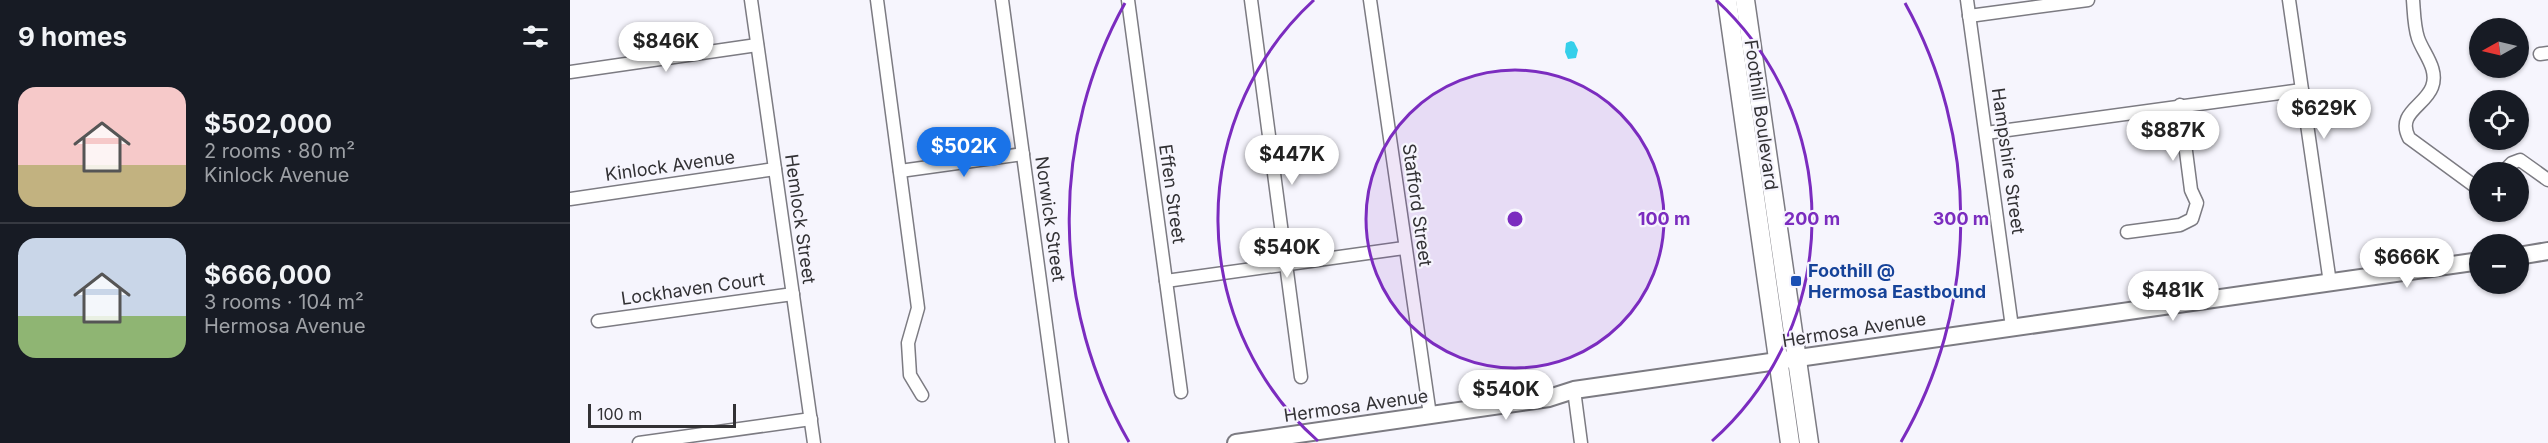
<!DOCTYPE html>
<html lang="en">
<head>
<meta charset="utf-8">
<style>
	:root { --surface:#171b24; --page:#20242c; --text:#f1f3f6; --muted:#9ea1a6; --line:#363941; --accent:#1a73e8 }
	body { margin:0; font-family:Inter,sans-serif; background:var(--page); color:var(--text); height:100vh; display:flex; flex-direction:column; font-size:22px; white-space:nowrap }
	* { box-sizing:border-box; margin:0 }
	p { font-size:20px; color:var(--muted) }
	.icon { flex:none; width:33px; height:33px; fill:none; stroke:currentColor; stroke-width:2; stroke-linecap:round; stroke-linejoin:round }
	.map { position:relative; flex:1; overflow:hidden }
	.side { display:flex; flex-direction:column; background:var(--surface); width:570px }
	.side>* { flex:none }
	.needle { width:39px; rotate:262deg }
	.tools { position:absolute; left:1899px; top:18px; display:grid; gap:12px }
	.tools a { display:grid; place-items:center; width:60px; height:60px; border-radius:50%; background:var(--surface); box-shadow:0 2px 4px #0004; font-size:30px }
	.scale { position:absolute; left:18px; bottom:15px; width:148px; box-sizing:border-box; padding-left:6px; border:3px solid #323134; border-top:0; font-size:16px; line-height:21px; white-space:nowrap; color:#323134; -webkit-text-stroke:4px #f6f5fd; paint-order:stroke }
	.price { position:absolute; translate:-50% -51px; padding:0 14px; border-radius:21px; background:#fff; color:#222; font-size:20px; line-height:39px; filter:drop-shadow(0 2px 3px #0008) }
	.price::after { content:''; position:absolute; left:50%; top:36px; width:18px; height:14px; margin-left:-9px; background:inherit; clip-path:polygon(0 0,100% 0,50% 100%) }
	.price.on { background:var(--accent); color:#fff }
	ul { padding:0; list-style:none }
	li { display:flex; align-items:center; gap:18px; height:150px; padding:0 18px }
	li+li { border-top:2px solid var(--line) }
	li span { display:grid; place-items:center; flex:none; width:168px; height:120px; border-radius:18px; color:#555 }
	li>.icon { margin-inline-start:auto }
	span .icon { width:72px; height:72px; fill:#fffc; stroke-width:1 }
	li b { font-size:26px }
	h2 { display:flex; justify-content:space-between; align-items:center; height:72px; padding:0 18px; font-size:26px }
	main { display:flex; flex:1; min-height:0 }
	.map>svg:first-child { display:block }
	.water { fill:#35cfea }
	.lines { fill:none; stroke-linecap:round; stroke-linejoin:round }
	.street-casing { stroke:#7c7b82; stroke-width:15 }
	.secondary-casing { stroke:#7c7b82; stroke-width:20 }
	.primary-casing { stroke:#7c7b82; stroke-width:21 }
	.street { stroke:#fff; stroke-width:12 }
	.secondary { stroke:#fff; stroke-width:16 }
	.primary { stroke:#fff; stroke-width:18 }
	.ring { fill:none; stroke:#7b2cbf; stroke-width:3 }
	.transit-dot { fill:#1a4fb4; stroke:#f6f5fd; stroke-width:2 }
	.labels { text-anchor:middle; stroke-width:4.5; stroke-linejoin:round; paint-order:stroke }
	.street-label { font-size:18px; fill:#323134; stroke:#f6f5fd }
	.transit-label { font-size:18px; font-weight:bold; fill:#164399; stroke:#f6f5fd; text-anchor:start }
	.centre { fill:#7b2cbf; stroke:#f6f5fd; stroke-width:3 }
	.ring-label { font-size:18px; text-anchor:middle; font-weight:bold; fill:#7b2cbf; stroke:#f6f5fd; stroke-width:4.5; stroke-linejoin:round; paint-order:stroke }
</style>
</head>
<body>
<main>
<section class="side">
<h2>9 homes<svg class="icon" aria-label="filters" viewBox="0 0 24 24"><path d="M4 7h16M4 17h16"/><circle cx="9" cy="7" r="2"/><circle cx="15" cy="17" r="2"/></svg></h2>
<ul>
<li><span style="background:linear-gradient(#f6c9c9 65%,#c2b280 0)"><svg class="icon" aria-label="home" viewBox="0 0 24 24"><path d="M3 11l9-7 9 7M6 9v11h12V9"/></svg></span><div><b>$502,000</b><p>2 rooms · 80 m²</p><p>Kinlock Avenue</p></div></li>
<li><span style="background:linear-gradient(#c9d6e8 65%,#8fb573 0)"><svg class="icon" aria-label="home" viewBox="0 0 24 24"><path d="M3 11l9-7 9 7M6 9v11h12V9"/></svg></span><div><b>$666,000</b><p>3 rooms · 104 m²</p><p>Hermosa Avenue</p></div></li>
</ul>
</section>
<div class="map">
<svg width="1978" height="443" viewBox="0 0 1978 443">
	<rect width="100%" height="100%" fill="#f6f5fd"/>
	<polygon class="water" points="1001,41 1004,42 1008,50 1006,58 998,59 995,52 996,43"/>
	<g class="lines">
		<g class="street-casing">
			<g id="street">
				<polyline points="181,0 244,443"/>
				<polyline points="307,0 348,308 338,343 340,375 352,395"/>
				<polyline points="432,0 492,443"/>
				<polyline points="558,0 611,392"/>
				<polyline points="681,0 731,377"/>
				<polyline points="800,0 860,415"/>
				<polyline points="1397,0 1442,327"/>
				<polyline points="1719,0 1760,283"/>
				<path d="M 1843,0 C 1844,12 1844,26 1848,38 C 1853,53 1869,69 1862,87 C 1855,106 1826,113 1839,138 L 1910,190"/>
				<polyline points="1399,16 1518,0"/>
				<polyline points="1970,54 1978,53"/>
				<polyline points="0,72 187,45"/>
				<polyline points="1416,133 1732,90"/>
				<polyline points="330,171 453,154"/>
				<polyline points="1933,172 1942,163 1950,160 1978,180"/>
				<polyline points="0,199 205,169"/>
				<polyline points="1557,232 1610,225 1622,219 1627,203 1621,190 1610,105"/>
				<polyline points="596,281 834,248"/>
				<polyline points="28,321 223,294"/>
				<polyline points="1004,390 1011,443"/>
				<polyline points="69,443 241,419"/>
			</g>
		</g>
		<g class="secondary-casing">
			<g id="secondary">
				<polyline points="1948,256 1978,251"/>
				<polyline points="666,443 979,398 1004,390 1910,261"/>
			</g>
		</g>
		<g class="primary-casing">
			<g id="primary">
				<polyline points="1157,0 1220,443"/>
				<polyline points="1175,0 1239,443"/>
			</g>
		</g>
		<use href="#street" class="street"/>
		<use href="#secondary" class="secondary"/>
		<use href="#primary" class="primary"/>
	</g>
	<circle cx="945" cy="219" r="149" fill="#7b2cbf" fill-opacity=".12"/>
	<g class="ring">
		<circle cx="945" cy="219" r="149"/>
		<path d="M748 441A297 297 0 0 1 744 0M1146 0A297 297 0 0 1 1142 441"/>
		<path d="M559 442A446 446 0 0 1 555 3M1335 3A446 446 0 0 1 1331 442"/>
	</g>
	<rect class="transit-dot" x="1220" y="275" width="12" height="12" rx="3"/>
	<g class="labels">
		<g class="street-label">
			<text transform="translate(1191 115) rotate(82)" y="6">Foothill Boulevard</text>
			<text transform="translate(1438 161) rotate(82)" y="6">Hampshire Street</text>
			<text transform="translate(100 166) rotate(-8)" y="6">Kinlock Avenue</text>
			<text transform="translate(602 194) rotate(82)" y="6">Effen Street</text>
			<text transform="translate(847 205) rotate(82)" y="6">Stafford Street</text>
			<text transform="translate(230 219) rotate(82)" y="6">Hemlock Street</text>
			<text transform="translate(480 219) rotate(82)" y="6">Norwick Street</text>
			<text transform="translate(123 289) rotate(-8)" y="6">Lockhaven Court</text>
			<text transform="translate(1284 330) rotate(-9)" y="6">Hermosa Avenue</text>
			<text transform="translate(786 406) rotate(-8)" y="6">Hermosa Avenue</text>
		</g>
		<g class="transit-label">
			<text x="1238" y="277">Foothill @<tspan x="1238" dy="21">Hermosa Eastbound</tspan></text>
		</g>
	</g>
	<circle cx="945" cy="219" r="9" class="centre"/>
	<g class="ring-label">
		<text x="1094" y="225">100 m</text>
		<text x="1242" y="225">200 m</text>
		<text x="1391" y="225">300 m</text>
	</g>
</svg>
<div class="tools">
<a><svg class="needle" viewBox="-14 -14 28 28"><path d="M0-13l5 13h-10z" fill="#e53935"/><path d="M0 13l5-13h-10z" fill="#9ea1a6"/></svg></a>
<a><svg class="icon" aria-label="locate" viewBox="0 0 24 24"><circle cx="12" cy="12" r="6"/><path d="M12 2v4M12 18v4M2 12h4M18 12h4"/></svg></a>
<a>+</a>
<a>−</a>
</div>
<div class="scale">100 m</div>
<b class="price" style="left:96px;top:73px">$846K</b>
<b class="price" style="left:1754px;top:140px">$629K</b>
<b class="price" style="left:1603px;top:162px">$887K</b>
<b class="price on" style="left:394px;top:178px">$502K</b>
<b class="price" style="left:722px;top:186px">$447K</b>
<b class="price" style="left:717px;top:279px">$540K</b>
<b class="price" style="left:1837px;top:289px">$666K</b>
<b class="price" style="left:1603px;top:322px">$481K</b>
<b class="price" style="left:936px;top:421px">$540K</b>
</div>
</main>
</body>
</html>
